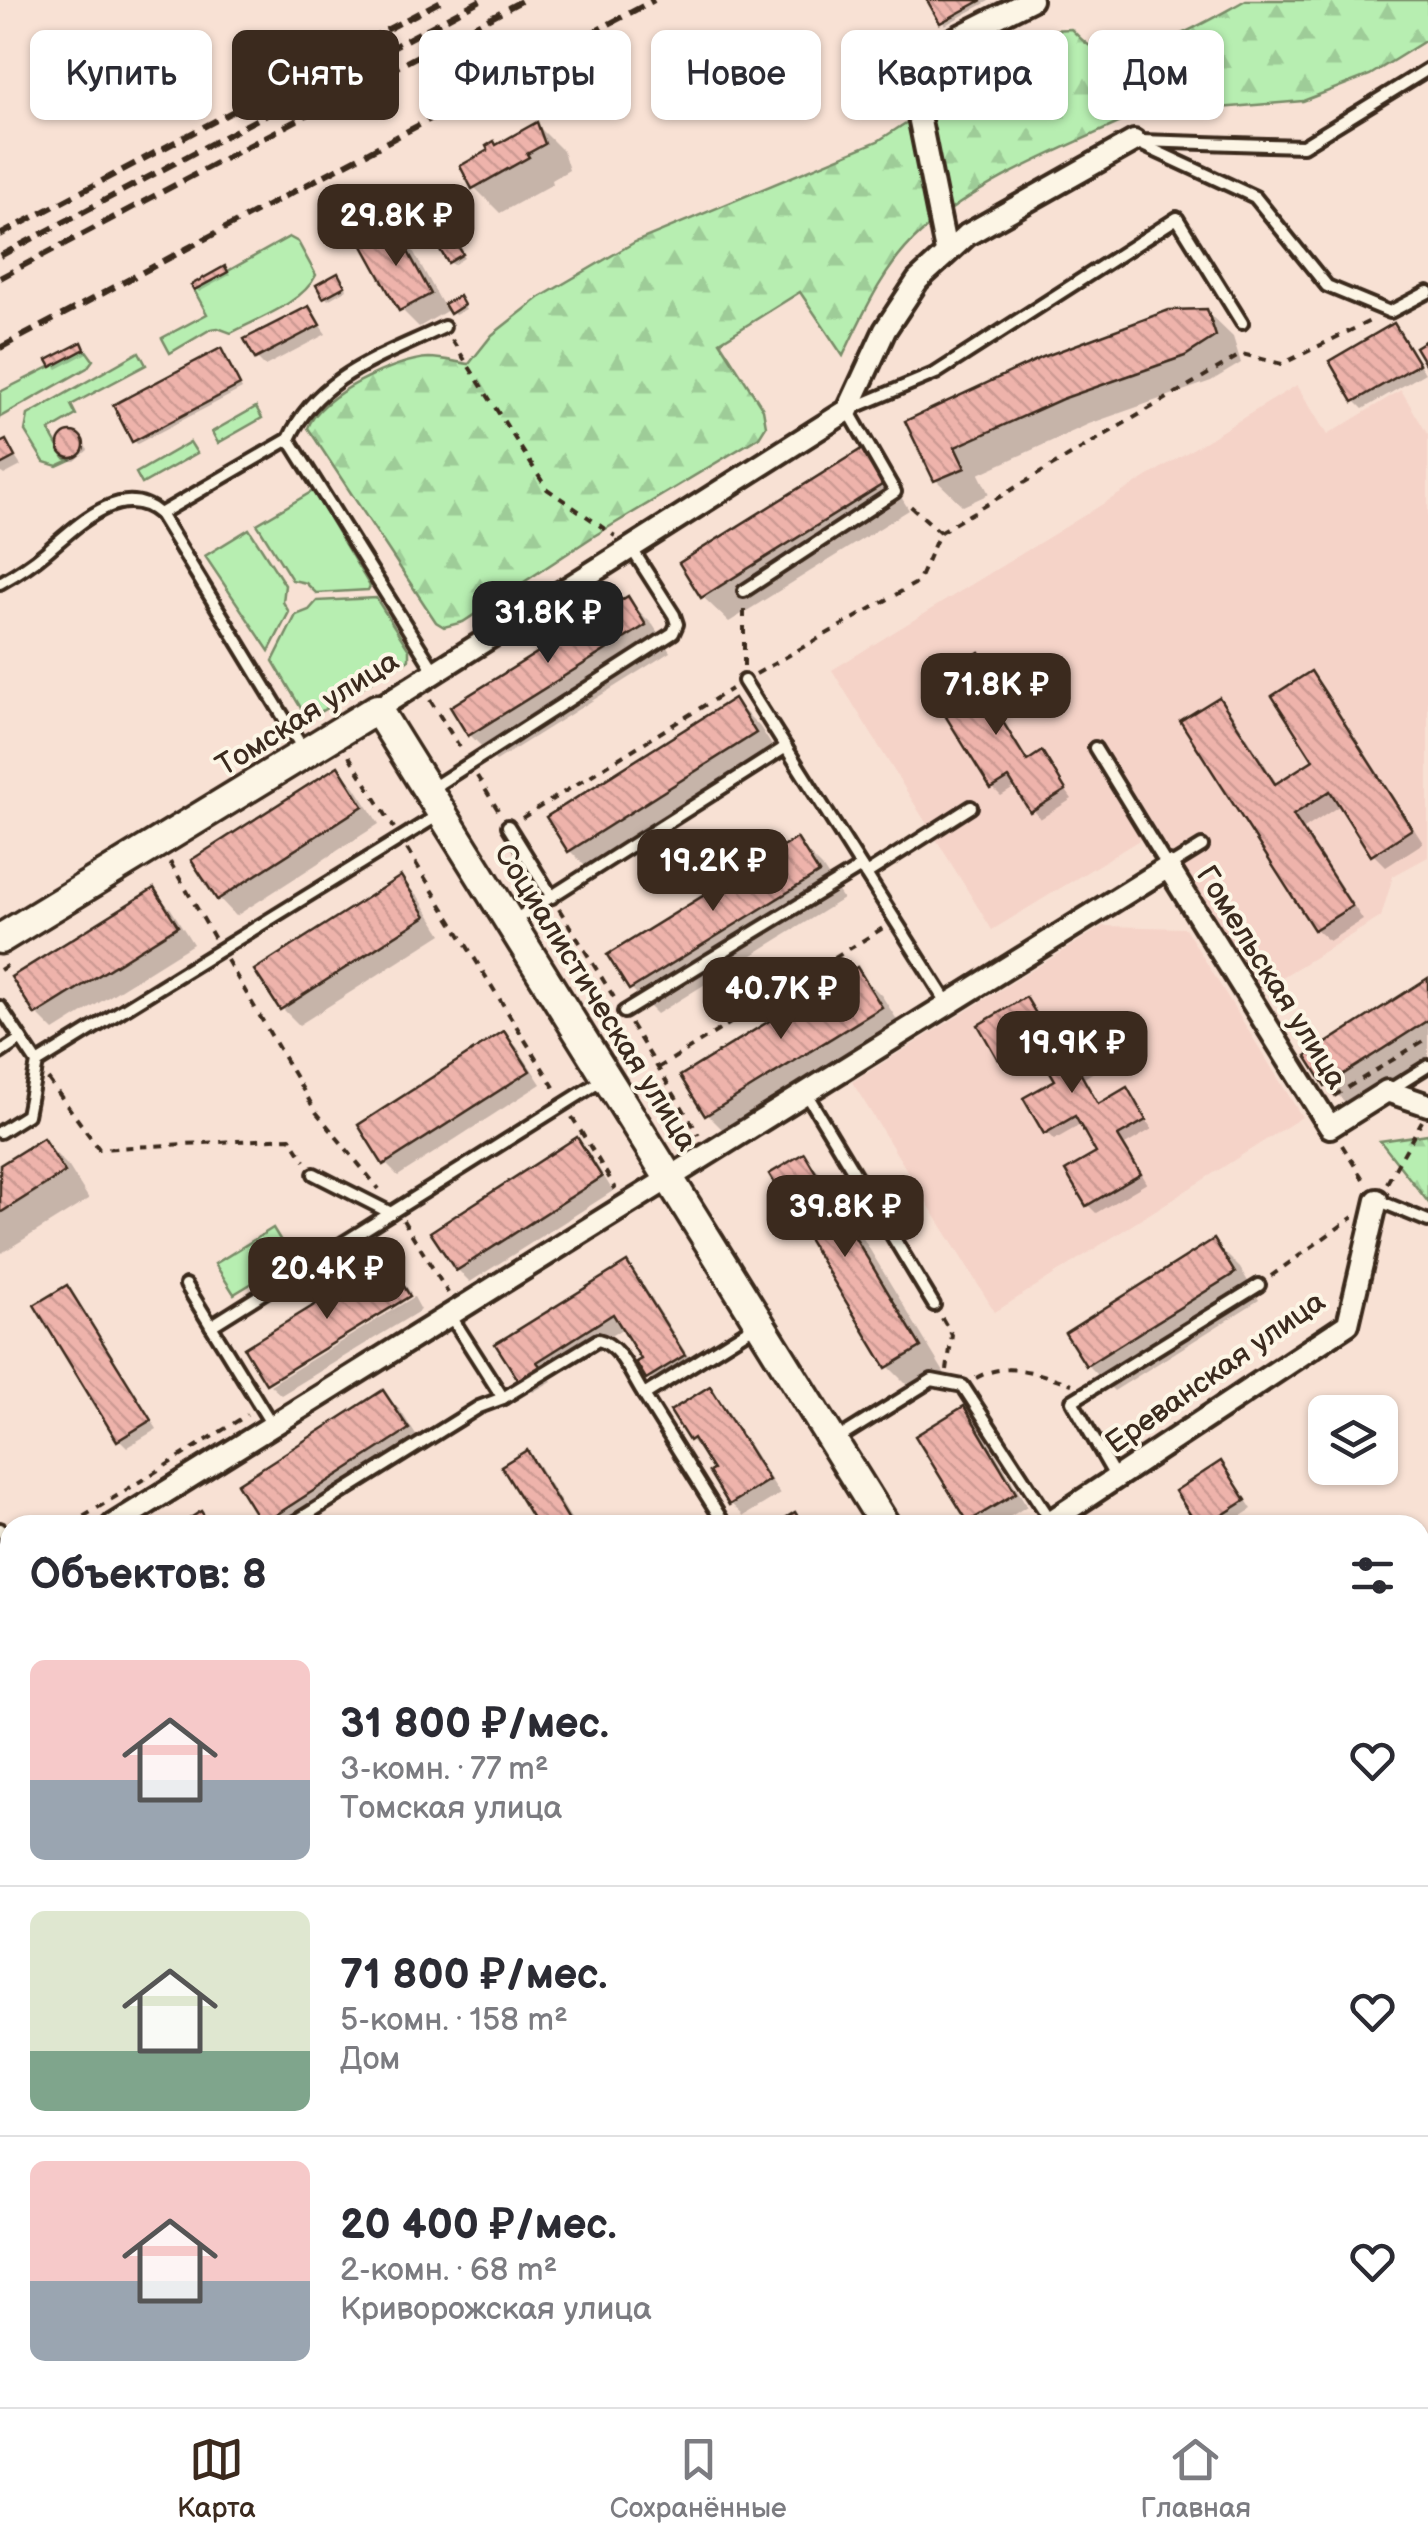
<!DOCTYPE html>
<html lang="ru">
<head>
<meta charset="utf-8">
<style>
	:root { --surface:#fff; --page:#f2f2f3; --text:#2b2b33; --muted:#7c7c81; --line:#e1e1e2; --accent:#3b2a1e }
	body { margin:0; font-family:"Balsamiq Sans",sans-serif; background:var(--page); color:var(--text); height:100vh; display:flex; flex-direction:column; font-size:38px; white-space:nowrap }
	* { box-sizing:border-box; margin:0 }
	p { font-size:32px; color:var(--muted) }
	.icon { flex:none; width:55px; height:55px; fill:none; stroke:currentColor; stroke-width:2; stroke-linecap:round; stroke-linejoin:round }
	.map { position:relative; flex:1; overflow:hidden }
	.drawer { position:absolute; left:0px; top:1515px; width:1430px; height:892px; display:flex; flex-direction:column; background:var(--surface); border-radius:30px 30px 0 0; box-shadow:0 2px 8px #0004 }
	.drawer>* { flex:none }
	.banner { position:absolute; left:30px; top:30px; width:1370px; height:90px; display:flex; gap:20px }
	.fabs { position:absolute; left:1308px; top:1395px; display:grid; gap:20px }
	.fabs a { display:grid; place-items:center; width:90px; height:90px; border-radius:15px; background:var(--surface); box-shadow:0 2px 8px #0004; font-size:50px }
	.price { position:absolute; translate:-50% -85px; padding:0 22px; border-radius:20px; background:var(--accent); color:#fff; font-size:32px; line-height:65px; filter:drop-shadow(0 2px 5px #0008) }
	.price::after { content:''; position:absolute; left:50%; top:60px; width:30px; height:22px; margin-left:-15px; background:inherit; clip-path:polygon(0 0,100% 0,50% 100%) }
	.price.active { background:#222; color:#fff }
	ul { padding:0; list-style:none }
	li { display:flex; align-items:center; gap:30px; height:250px; padding:0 30px }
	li+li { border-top:2px solid var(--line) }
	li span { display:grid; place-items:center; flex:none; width:280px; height:200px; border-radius:15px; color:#555 }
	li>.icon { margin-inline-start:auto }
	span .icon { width:120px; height:120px; fill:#fffc; stroke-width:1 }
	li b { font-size:42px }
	h2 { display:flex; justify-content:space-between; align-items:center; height:120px; padding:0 30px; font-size:42px }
	.tag { padding:0 35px; border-radius:15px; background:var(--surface); box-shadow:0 2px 8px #0004; font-size:35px; line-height:90px }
	.tag.active { background:var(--accent); color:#fff }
	.tab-bar { display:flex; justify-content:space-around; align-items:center; height:140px; border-top:2px solid var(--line); background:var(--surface); font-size:28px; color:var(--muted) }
	.tab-bar a { display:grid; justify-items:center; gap:5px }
	.tab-bar .active { color:var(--accent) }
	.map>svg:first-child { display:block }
	.built { fill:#f5d3c8 }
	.green { fill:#b7eeb1; stroke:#798c68; stroke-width:2.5 }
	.forest { fill:url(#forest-firs); stroke:#798c68; stroke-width:2.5 }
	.shadow { fill:#0003 }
	.building { fill:url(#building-back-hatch); stroke:#3b2a1e; stroke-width:2.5 }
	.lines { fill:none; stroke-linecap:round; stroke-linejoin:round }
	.service-casing { stroke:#3b2a1e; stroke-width:18 }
	.minor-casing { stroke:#3b2a1e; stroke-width:28 }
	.tertiary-casing { stroke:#3b2a1e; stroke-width:35 }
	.primary-casing { stroke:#3b2a1e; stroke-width:40 }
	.path { stroke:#3b2a1e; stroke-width:4; stroke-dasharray:8 8; stroke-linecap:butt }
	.service { stroke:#fcf5e5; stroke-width:10 }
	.minor { stroke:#fcf5e5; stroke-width:20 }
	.tertiary { stroke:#fcf5e5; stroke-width:28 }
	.primary { stroke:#fcf5e5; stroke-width:32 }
	.rail { stroke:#3b2a1e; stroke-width:6; stroke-dasharray:15 8; stroke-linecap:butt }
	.labels { text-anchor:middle; stroke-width:8; stroke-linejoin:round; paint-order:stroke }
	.street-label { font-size:30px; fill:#3b2a1e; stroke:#fcf5e5 }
</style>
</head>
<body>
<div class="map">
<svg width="1428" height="2407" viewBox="0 0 1428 2407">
	<defs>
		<pattern id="forest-firs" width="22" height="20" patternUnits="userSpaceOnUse" patternTransform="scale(2.5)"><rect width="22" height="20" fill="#b7eeb1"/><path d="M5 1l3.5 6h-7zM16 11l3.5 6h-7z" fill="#9ecc98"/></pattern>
		<pattern id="building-back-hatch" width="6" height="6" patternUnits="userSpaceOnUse" patternTransform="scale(2.5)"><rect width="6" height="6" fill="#eeb3ab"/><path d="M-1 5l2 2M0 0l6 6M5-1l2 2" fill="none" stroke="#cd9a93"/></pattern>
	</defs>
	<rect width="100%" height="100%" fill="#f8e1d4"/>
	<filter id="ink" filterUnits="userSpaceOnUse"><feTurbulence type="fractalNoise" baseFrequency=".01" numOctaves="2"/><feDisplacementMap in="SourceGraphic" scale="20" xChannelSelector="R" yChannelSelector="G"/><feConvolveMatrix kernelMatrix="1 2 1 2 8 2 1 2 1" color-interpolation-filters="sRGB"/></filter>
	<g filter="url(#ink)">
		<g class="built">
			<polygon points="1297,385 1327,435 1401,390 1428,435 1428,857 1393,876 1381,917 1254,994 1154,831 992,930 832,670"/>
			<polygon points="1103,926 1185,928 1302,1117 995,1312 852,1082"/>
		</g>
		<g class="green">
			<path d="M 289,237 L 298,242 L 316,275 C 303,303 257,319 231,333 L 218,328 L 211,329 L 170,353 L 162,338 L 207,314 L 194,290 Z"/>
			<polygon points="85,349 93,360 87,368 0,417 0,392"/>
			<polygon points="139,352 146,365 71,405 76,415 49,431 64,458 70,460 57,466 44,462 25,431 28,415"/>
			<polygon points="256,407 262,418 218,443 212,432"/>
			<polygon points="190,442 197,453 142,484 136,473"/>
			<polygon points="313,491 370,586 368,590 316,593 306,583 292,580 257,524"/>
			<polygon points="249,529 285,585 283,602 289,612 269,651 205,556"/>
			<polygon points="376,598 409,650 409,659 315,715 305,715 273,661 296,615 309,610 317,601"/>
			<polygon points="273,1228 292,1259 234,1294 215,1264"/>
		</g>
		<g class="forest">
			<path d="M 1246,0 L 1428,0 L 1428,39 L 1370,75 L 1303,101 L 1194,110 L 1164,109 L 1136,115 C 1063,149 982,179 921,233 C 885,264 863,314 843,356 L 800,292 L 720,342 L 763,409 L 766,426 L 759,437 L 594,536 L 463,622 L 444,627 L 436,622 L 308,428 C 318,396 396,359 429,358 C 442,358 456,362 469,364 L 492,335 L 539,298 L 635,242 L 878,141 L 1050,30 L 1071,29 C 1080,38 1091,50 1104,52 C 1145,60 1210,19 1246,0 Z"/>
			<polygon points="1428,1134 1428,1202 1380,1141"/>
			<polygon points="0,2260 10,2278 10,2398 78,2398 84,2407 0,2407"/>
		</g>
		<g class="shadow">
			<polygon points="929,0 989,0 989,1 945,25"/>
			<polygon points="537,125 563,151 569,170 552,180 553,184 500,213 474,187 497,148"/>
			<polygon points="393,230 411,247 444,307 459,299 466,309 455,315 450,309 419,327 401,309"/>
			<polygon points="458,247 464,258 453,265 450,262"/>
			<polygon points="225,269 230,275 199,292 196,289"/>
			<polygon points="341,280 347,289 328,300 325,296"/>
			<polygon points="308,309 326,334 265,366 257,358"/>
			<polygon points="1206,311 1233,337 1241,363 1211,381 1089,424 979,474 989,494 963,506 936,480 909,422"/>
			<polygon points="1394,326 1425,373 1363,409 1355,401"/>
			<polygon points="85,348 87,353 57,369 53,365"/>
			<polygon points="224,354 242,389 137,444 134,440"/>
			<polygon points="76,433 88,450 75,461 70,461 59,443"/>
			<polygon points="6,443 21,466 4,475 0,472 0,446"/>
			<polygon points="863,451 889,477 909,510 729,622 703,597"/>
			<polygon points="627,599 653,625 670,652 496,761 470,735 453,707"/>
			<polygon points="979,656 1005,693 991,702 1029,763 1041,755 1072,799 1040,819 1017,786 1001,796 993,788"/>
			<polygon points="1310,674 1323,687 1423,843 1386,867 1373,854 1342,804 1304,829 1363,920 1329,941 1316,929 1184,722 1219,700 1231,712 1278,785 1316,760"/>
			<polygon points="734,701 760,727 781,760 596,877 570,851 549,818"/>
			<polygon points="338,769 355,787 379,824 236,916 219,898"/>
			<polygon points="796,841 822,867 843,899 657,1014 631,988"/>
			<polygon points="400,879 418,896 442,934 299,1025 282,1008"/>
			<polygon points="153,891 171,909 193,944 54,1031 37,1014"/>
			<polygon points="856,970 882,996 906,1034 733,1140 707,1114"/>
			<polygon points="1428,981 1428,1062 1353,1110 1327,1084"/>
			<polygon points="1026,1000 1052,1038 1084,1019 1092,1027 1112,1061 1084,1078 1100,1106 1126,1090 1152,1129 1125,1145 1147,1183 1096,1213 1088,1205 1100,1153 1082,1124 1054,1140 1046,1132 1058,1081 1039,1048 1008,1066 1000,1058"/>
			<polygon points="504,1034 517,1047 541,1084 398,1176 385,1163"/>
			<polygon points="43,1141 69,1167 89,1199 0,1254 0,1168"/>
			<polygon points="576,1141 589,1153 613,1191 470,1282 458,1270"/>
			<polygon points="803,1156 829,1182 945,1374 914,1392 888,1366"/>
			<polygon points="1214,1242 1240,1268 1259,1300 1114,1391 1088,1365"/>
			<polygon points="388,1263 411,1293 267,1380"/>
			<polygon points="626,1265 639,1278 696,1369 661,1390 639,1363 645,1359 625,1327 548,1375 552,1381 533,1392 521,1380"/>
			<polygon points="67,1288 157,1429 127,1447 119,1439"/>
			<polygon points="414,1297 421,1310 281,1395 270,1385"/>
			<polygon points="709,1389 722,1402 780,1494 744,1516 731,1504 712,1473 716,1470 691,1440"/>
			<polygon points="383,1393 400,1410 424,1448 304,1525 267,1525 264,1522"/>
			<polygon points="963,1410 976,1422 1027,1506 997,1525 974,1525 970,1521"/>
			<polygon points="527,1453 539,1466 575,1525 540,1525"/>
			<polygon points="1228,1473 1252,1509 1227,1525 1200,1525"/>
			<polygon points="10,1632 10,1709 0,1716 0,1637"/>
			<polygon points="10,1777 10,1844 0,1850 0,1783"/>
			<polygon points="1428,2012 1428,2093 1420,2098 1420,2017"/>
			<polygon points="0,2066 10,2080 10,2118 0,2106"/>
			<polygon points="278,2398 346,2398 355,2407 284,2407"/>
			<polygon points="440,2398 576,2398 562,2407 425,2407"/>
		</g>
		<g class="building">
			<polygon points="927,0 982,0 940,23"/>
			<polygon points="537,122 545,144 527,154 529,157 472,189 460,166 488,150 486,146 494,141 496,145"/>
			<polygon points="394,226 431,294 399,311 362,244"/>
			<polygon points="455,241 463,254 448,263 440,250"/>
			<polygon points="225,266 228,272 194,290 191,285"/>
			<polygon points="338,273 345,286 323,298 316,285"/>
			<polygon points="459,296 464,305 450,314 444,304"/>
			<polygon points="309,306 320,325 255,359 244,339"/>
			<polygon points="1207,309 1216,336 1185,356 1062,399 955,447 965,468 934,481 905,421 1043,357 1169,310"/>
			<polygon points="1394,323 1419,364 1353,402 1329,361"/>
			<polygon points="1428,339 1428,369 1415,347"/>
			<polygon points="82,342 85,349 51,367 47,360"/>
			<polygon points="221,348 240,385 132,442 113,405"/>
			<circle cx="71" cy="445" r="13"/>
			<polygon points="6,440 15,457 0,465 0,443"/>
			<polygon points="863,448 885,483 701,598 679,563"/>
			<polygon points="628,596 646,625 468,736 450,707"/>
			<polygon points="979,652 999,684 985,693 1027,761 1042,751 1066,790 1030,812 1009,778 991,789 946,717 963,706 943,675"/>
			<polygon points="1311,671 1412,829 1371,856 1330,791 1293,815 1352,906 1314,930 1180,721 1219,697 1275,784 1313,760 1272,696"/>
			<polygon points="734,698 756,733 568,852 546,817"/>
			<polygon points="338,766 363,806 217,900 191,860"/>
			<polygon points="797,838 819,873 629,990 607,955"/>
			<polygon points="401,876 426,916 280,1010 254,970"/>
			<polygon points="154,888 178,926 35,1015 11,977"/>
			<polygon points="857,967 882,1007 705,1116 680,1076"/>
			<polygon points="1428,978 1428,1020 1325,1086 1306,1056"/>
			<polygon points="1026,997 1050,1037 1085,1016 1106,1053 1078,1069 1098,1104 1127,1087 1146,1120 1118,1136 1141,1174 1086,1206 1065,1171 1096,1153 1075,1116 1044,1134 1023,1098 1055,1080 1031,1040 998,1060 978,1025"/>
			<polygon points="504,1031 530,1071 383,1165 358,1125"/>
			<polygon points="577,1137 602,1177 456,1271 430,1232"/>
			<polygon points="43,1138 65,1172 0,1213 0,1165"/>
			<polygon points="804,1153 921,1347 886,1368 769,1174"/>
			<polygon points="1214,1239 1235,1273 1086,1366 1065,1333"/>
			<polygon points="388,1260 410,1296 266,1384 244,1348"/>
			<polygon points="627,1262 685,1355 646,1379 636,1362 641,1359 613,1314 537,1362 541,1367 519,1381 495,1344"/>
			<polygon points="67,1285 151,1420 117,1441 34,1305"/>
			<polygon points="710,1386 769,1480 729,1505 709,1472 713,1470 693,1438 689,1441 670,1411"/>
			<polygon points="383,1390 409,1429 262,1524 237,1484"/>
			<polygon points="964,1406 1016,1493 968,1522 915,1436"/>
			<polygon points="527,1450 572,1525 537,1525 501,1466"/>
			<polygon points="1221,1461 1246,1500 1207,1525 1197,1525 1175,1491"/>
			<polygon points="201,1511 210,1525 180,1525"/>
			<polygon points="795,1512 803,1525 774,1525"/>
			<polygon points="10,1628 10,1682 0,1688 0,1634"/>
			<polygon points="10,1774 10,1824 0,1830 0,1780"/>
			<polygon points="10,1942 10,1974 0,1958 0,1948"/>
			<polygon points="1428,2009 1428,2065 1420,2070 1420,2014"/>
			<polygon points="0,2064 10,2083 10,2106 0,2111"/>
			<polygon points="275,2398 345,2398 351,2407 281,2407"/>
			<polygon points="435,2398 510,2398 495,2407 420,2407"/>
		</g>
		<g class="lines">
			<g class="service-casing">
				<g id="service">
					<polyline points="1134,141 1255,197 1327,286 1390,312 1428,292"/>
					<polyline points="1140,141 1303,146 1428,69"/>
					<path d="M 289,439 C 318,375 384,356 444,327"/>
					<path d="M 0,583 C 16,574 32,564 46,552 C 75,528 121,479 160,514"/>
					<polyline points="744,591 895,492 848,410 936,373 1177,218 1242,323"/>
					<polyline points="744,681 948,1004"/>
					<polyline points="1095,748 1168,867 1202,846"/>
					<polyline points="303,749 160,514 289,439 435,672"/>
					<polyline points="429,790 673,633 677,624 674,615 630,546"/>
					<polyline points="508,826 552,897"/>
					<polyline points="866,874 971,807"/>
					<polyline points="513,921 786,747"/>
					<polyline points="0,1007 37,1063 27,1115 0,1132"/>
					<polyline points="624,1012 861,867"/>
					<polyline points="0,1053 21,1039"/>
					<polyline points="37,1063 440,814"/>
					<polyline points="1388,1091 1428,1066"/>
					<polyline points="806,1093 934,1305"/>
					<polyline points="314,1174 391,1213"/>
					<polyline points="1377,1200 1428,1221"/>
					<polyline points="186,1285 272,1425"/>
					<path d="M 450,1315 L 503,1398 L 598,1340 C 620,1344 632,1377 644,1395"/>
					<polyline points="211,1326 604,1079"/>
					<polyline points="834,1441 932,1380 963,1386 1051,1521"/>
					<polyline points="1116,1478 1072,1401 1259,1285"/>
					<polyline points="290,1525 479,1407 503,1398"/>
					<polyline points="725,1525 644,1395 759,1323"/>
					<polyline points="0,1529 10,1544"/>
					<polyline points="10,1702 6,1711 10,1721"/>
					<polyline points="1420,2106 1428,2101"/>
					<polyline points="375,2407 390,2398"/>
				</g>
			</g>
			<g class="minor-casing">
				<g id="minor">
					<polyline points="946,251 916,101 919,87 930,77 948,42 1031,0"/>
					<polyline points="377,709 848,410 885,330 918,280 967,235 1134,141"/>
					<polyline points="113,1525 1168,867 1330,1127 1387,1091 1428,1105"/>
					<polyline points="1045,1525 1348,1324 1377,1200"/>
					<polyline points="0,1596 10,1590"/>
					<polyline points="1420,1882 1428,1877"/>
				</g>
			</g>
			<g class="tertiary-casing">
				<g id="tertiary">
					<polyline points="0,939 377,709 885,1525"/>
					<polyline points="1420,2393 1428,2406"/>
					<polyline points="633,2407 649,2398"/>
				</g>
			</g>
			<g class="primary-casing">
				<g id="primary">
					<polyline points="0,2158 10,2177"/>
					<polyline points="135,2398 140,2407"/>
				</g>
			</g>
			<g class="path">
				<polyline points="452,340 547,489 615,536"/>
				<polyline points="940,532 1242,354 1282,364 1370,321"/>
				<polyline points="744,666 744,605"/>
				<polyline points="756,674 918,582 940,532 906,502"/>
				<polyline points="430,700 462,751"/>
				<polyline points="349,756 394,828"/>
				<polyline points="477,776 501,815"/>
				<polyline points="522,818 731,689"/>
				<polyline points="407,849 557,1092"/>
				<polyline points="170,862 215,939"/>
				<polyline points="559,909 615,999"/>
				<polyline points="227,960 316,1112 379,1189"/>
				<polyline points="0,970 13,962"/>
				<polyline points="631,1024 699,1135"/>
				<polyline points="658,1068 883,928"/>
				<polyline points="48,1079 99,1149 290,1138 305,1161"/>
				<polyline points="1334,1096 1428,1038"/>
				<polyline points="572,1117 615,1187 612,1189"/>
				<polyline points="1342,1145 1366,1184"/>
				<polyline points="1387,1183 1422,1121"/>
				<polyline points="403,1220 448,1293"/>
				<polyline points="1271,1276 1353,1217"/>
				<polyline points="942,1318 952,1335 947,1370"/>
				<path d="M 976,1378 C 1007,1360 1039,1374 1072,1384"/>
				<polyline points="70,1525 247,1415"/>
				<polyline points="0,1568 10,1562"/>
				<polyline points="0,1996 10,2012"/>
				<polyline points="0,2234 10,2222"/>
				<polyline points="1420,2358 1428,2371"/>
				<polyline points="227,2398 232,2407"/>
				<polyline points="836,2398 853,2407"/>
				<polyline points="556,2407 571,2398"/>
			</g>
			<use href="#service" class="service"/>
			<use href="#minor" class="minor"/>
			<use href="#tertiary" class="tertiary"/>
			<use href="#primary" class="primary"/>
			<g class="rail">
				<polyline points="0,235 443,0"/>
				<polyline points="0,256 481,0"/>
				<polyline points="0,278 523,0"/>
				<polyline points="0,348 654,0"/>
			</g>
		</g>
	</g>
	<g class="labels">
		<g class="street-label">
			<text transform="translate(307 713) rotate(-32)" y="10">Томская улица</text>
			<text transform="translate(1272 977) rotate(58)" y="10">Гомельская улица</text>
			<text transform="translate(596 997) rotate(58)" y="10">Социалистическая улица</text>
			<text transform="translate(1215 1372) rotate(-35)" y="10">Ереванская улица</text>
		</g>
	</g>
</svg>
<div class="fabs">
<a><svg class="icon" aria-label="layers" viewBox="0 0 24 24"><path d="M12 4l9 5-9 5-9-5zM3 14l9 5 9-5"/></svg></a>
</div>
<b class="price" style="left:396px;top:269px">29.8K ₽</b>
<b class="price active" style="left:548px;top:666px">31.8K ₽</b>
<b class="price" style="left:996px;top:738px">71.8K ₽</b>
<b class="price" style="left:713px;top:914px">19.2K ₽</b>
<b class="price" style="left:781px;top:1042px">40.7K ₽</b>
<b class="price" style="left:1072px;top:1096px">19.9K ₽</b>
<b class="price" style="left:845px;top:1260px">39.8K ₽</b>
<b class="price" style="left:327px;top:1322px">20.4K ₽</b>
<div class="banner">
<a class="tag">Купить</a>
<a class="tag active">Снять</a>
<a class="tag">Фильтры</a>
<a class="tag">Новое</a>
<a class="tag">Квартира</a>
<a class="tag">Дом</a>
</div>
<section class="drawer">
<h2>Объектов: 8<svg class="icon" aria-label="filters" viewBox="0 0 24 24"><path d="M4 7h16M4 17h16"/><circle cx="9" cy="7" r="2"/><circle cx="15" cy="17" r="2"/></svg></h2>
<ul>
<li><span style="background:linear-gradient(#f6c9c9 60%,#9aa5b1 0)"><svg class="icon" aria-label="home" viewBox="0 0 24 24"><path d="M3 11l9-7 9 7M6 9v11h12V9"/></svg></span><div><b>31 800 ₽/мес.</b><p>3-комн. · 77 m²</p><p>Томская улица</p></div><svg class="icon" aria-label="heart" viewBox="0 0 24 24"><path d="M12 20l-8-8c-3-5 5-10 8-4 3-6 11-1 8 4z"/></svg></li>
<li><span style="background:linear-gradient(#dfe7d0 70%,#7fa58c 0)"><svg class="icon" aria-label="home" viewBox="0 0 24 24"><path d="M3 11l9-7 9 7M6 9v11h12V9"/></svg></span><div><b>71 800 ₽/мес.</b><p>5-комн. · 158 m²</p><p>Дом</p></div><svg class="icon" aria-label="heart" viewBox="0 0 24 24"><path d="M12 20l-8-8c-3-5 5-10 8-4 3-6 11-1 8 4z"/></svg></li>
<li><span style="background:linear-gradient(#f6c9c9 60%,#9aa5b1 0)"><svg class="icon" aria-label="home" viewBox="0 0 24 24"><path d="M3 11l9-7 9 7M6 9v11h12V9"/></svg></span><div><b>20 400 ₽/мес.</b><p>2-комн. · 68 m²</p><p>Криворожская улица</p></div><svg class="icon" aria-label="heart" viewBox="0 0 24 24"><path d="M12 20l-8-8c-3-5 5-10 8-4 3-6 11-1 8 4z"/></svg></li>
</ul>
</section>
</div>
<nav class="tab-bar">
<a class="active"><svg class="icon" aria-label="map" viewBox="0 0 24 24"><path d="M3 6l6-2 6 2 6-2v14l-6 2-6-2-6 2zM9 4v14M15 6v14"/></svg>Карта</a>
<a><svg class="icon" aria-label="saved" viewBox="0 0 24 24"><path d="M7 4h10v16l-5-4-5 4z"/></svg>Сохранённые</a>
<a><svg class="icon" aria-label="home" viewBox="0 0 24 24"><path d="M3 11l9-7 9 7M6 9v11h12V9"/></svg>Главная</a>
</nav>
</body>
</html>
